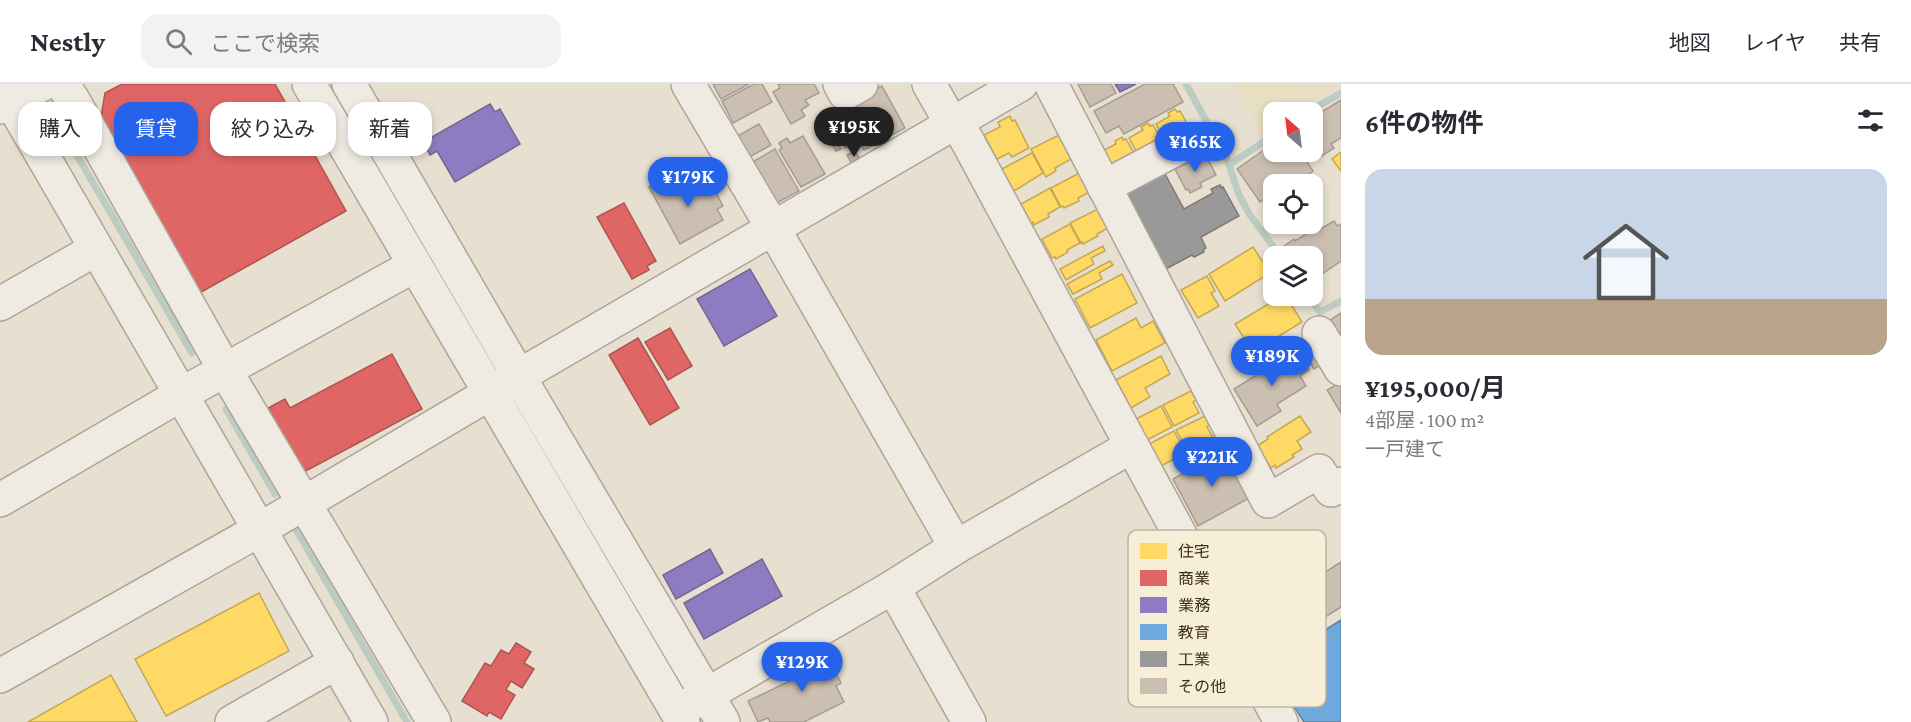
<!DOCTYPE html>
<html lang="ja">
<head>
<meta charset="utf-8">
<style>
	:root { --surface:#fff; --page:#f2f2f3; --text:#2b2b33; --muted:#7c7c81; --line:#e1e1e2; --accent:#2563eb }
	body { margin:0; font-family:"Crimson Pro","Noto Sans JP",serif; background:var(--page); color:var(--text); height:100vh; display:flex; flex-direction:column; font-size:22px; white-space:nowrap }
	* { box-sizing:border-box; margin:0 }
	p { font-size:20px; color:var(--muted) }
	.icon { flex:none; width:33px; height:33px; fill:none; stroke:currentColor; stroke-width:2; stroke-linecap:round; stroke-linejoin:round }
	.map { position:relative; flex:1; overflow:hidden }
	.sheet { display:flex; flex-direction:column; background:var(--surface); width:570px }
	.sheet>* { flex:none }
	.banner { position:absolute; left:18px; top:18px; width:570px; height:54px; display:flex; gap:12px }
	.needle { width:39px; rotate:332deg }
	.buttons { position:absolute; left:1263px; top:18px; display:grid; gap:12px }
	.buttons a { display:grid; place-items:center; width:60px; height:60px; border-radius:12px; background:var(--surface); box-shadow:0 3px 9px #0003; font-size:30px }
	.price { position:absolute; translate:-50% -51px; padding:0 14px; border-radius:21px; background:var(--accent); color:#fff; font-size:20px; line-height:39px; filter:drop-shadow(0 2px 3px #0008) }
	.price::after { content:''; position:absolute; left:50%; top:36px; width:18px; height:14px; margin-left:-9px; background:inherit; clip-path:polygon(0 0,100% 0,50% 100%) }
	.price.active { background:#222; color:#fff }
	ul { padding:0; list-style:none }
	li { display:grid; align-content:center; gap:12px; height:318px; padding:0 24px }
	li+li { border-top:2px solid var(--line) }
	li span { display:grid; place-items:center; height:186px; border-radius:18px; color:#555 }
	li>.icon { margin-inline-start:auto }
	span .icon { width:108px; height:108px; fill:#fffc; stroke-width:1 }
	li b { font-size:26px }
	h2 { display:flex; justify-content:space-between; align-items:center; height:72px; padding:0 24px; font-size:26px }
	.tag { padding:0 21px; border-radius:18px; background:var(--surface); box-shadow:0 3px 9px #0003; font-size:21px; line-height:54px }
	.tag.active { background:var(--accent); color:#fff }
	header { display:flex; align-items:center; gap:36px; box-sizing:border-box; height:84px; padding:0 30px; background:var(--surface); border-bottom:2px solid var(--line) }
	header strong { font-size:28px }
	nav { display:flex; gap:33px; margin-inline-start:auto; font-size:21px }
	.search { width:420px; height:54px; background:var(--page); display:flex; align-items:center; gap:15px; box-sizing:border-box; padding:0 21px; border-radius:18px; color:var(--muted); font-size:22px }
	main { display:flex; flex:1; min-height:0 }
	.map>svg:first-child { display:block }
	.farmland { fill:#e6dfc2 }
	.homes { fill:#ffd966; stroke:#c5a651; stroke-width:1.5 }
	.shops { fill:#e06666; stroke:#af5551; stroke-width:1.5 }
	.offices { fill:#8e7cc3; stroke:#766592; stroke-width:1.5 }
	.schools { fill:#6fa8dc; stroke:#6083a4; stroke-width:1.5 }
	.industry { fill:#999; stroke:#7d7975; stroke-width:1.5 }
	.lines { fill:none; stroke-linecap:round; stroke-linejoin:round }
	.stream { stroke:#bcccc2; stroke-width:7 }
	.building { fill:#cbbfb2; stroke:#a89c90; stroke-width:1.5 }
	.minor-casing { stroke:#ada599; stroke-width:36 }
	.minor { stroke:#efebe3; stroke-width:33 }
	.key { fill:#f7eed8; stroke:#bfb4a1; stroke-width:1.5 }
	.key-label { font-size:16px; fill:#3d2e20 }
</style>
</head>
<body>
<header>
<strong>Nestly</strong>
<div class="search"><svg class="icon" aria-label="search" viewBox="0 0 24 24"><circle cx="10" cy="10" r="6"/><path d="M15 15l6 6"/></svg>ここで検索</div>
<nav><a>地図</a><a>レイヤ</a><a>共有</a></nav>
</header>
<main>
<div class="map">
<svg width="1341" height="638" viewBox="0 0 1341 638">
	<rect width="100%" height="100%" fill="#e7e0d1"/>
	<polygon class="farmland" points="1235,0 1296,0 1298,2 1302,0 1341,1 1295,28 1274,28 1273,42 1260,51"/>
	<g class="homes">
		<polygon points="1175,25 1177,28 1180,27 1190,45 1166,58 1156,40 1170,32 1168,29"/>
		<polygon points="1010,32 1012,37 1015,36 1029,64 1012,73 1009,69 997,75 984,51 1000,43 998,38"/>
		<polygon points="1148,39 1150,42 1153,41 1163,59 1139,72 1129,54 1143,46 1141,43"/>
		<polygon points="1061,50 1073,74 1055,84 1056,87 1046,93 1031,65"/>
		<polygon points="1122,53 1123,56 1126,55 1136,73 1112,86 1102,67 1116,60 1115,57"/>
		<polygon points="1341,68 1341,87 1332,75"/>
		<polygon points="1032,69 1043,89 1014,107 1002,85"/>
		<polygon points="1081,88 1091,107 1078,114 1079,117 1064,124 1063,122 1061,123 1051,104"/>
		<polygon points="1050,104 1060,123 1048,130 1049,133 1034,141 1033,138 1031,139 1021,120"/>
		<polygon points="1100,124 1110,143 1097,150 1098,152 1083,160 1082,158 1081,159 1070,139"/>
		<polygon points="1070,140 1080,159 1067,166 1068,168 1056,175 1055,173 1052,174 1042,155"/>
		<polygon points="1103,162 1105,167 1091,174 1094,180 1066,196 1060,185"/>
		<polygon points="1253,163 1270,189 1225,217 1209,190"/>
		<polygon points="1110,177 1113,181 1099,189 1102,195 1073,210 1067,200"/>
		<polygon points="1122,190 1137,219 1090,244 1075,215"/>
		<polygon points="1207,192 1215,207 1211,209 1219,222 1198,234 1181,206"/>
		<polygon points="1282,212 1286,212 1302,238 1253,268 1235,240"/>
		<polygon points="1136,234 1141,244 1153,237 1165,259 1112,287 1096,256"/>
		<polygon points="1161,272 1170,290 1145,304 1150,313 1131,324 1116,296"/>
		<polygon points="1191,307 1196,316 1193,318 1199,329 1174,342 1163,321"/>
		<polygon points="1161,322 1172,343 1147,356 1136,335"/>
		<polygon points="1205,332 1209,341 1207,343 1213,354 1188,367 1176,346"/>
		<polygon points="1300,332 1311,348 1297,357 1302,365 1292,371 1294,373 1276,384 1275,381 1271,384 1257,362 1268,355 1267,353"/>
		<polygon points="1174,347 1186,369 1161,382 1149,360"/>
		<polygon points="259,509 289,567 166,632 135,575"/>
		<polygon points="111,591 137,638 28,638"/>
	</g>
	<g class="shops">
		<polygon points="122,0 275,0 346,127 196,211 100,39 105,9"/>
		<polygon points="624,119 656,177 647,182 649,186 632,195 597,133"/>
		<polygon points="670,244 692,282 668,296 645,258"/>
		<polygon points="638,254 679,324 650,341 609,271"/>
		<polygon points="392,270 422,325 302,389 268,324 285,315 290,324"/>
		<polygon points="516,559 531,568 524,579 534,585 522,604 511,597 506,606 515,611 501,635 489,628 487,632 462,617 485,579 491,582 501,566 509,570"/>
	</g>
	<g class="offices">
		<polygon points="1115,0 1136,0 1120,8"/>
		<polygon points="490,20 495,28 500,25 520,60 455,98 437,67 430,71 423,58"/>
		<polygon points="750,185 777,232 724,262 697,215"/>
		<polygon points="710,465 723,489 676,515 663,491"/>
		<polygon points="762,475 782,512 704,555 684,519"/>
	</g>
	<polygon class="schools" points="1341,536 1341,638 1304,638 1268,582"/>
	<polygon class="industry" points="1164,88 1184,125 1213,109 1211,105 1220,101 1222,104 1223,103 1239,132 1201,153 1206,164 1203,166 1204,168 1194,173 1192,171 1166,185 1125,108"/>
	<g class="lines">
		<g class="stream">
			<polyline points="1186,0 1227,75 1239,111 1250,131 1280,172"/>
			<polyline points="1308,28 1341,9"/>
			<polyline points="56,35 192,269"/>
			<polyline points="1229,81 1274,51"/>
			<polyline points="1308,212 1320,228 1341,217"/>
			<polyline points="226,325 275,410"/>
			<polyline points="297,447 407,638"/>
		</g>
	</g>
	<g class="building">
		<polygon points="713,0 749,0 721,15"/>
		<polygon points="754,0 762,0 772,18 733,39 722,17"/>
		<polygon points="778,0 814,0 819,9 805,16 809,21 801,26 805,32 791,40 773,8 780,4"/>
		<polygon points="1078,0 1111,0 1116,9 1090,23"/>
		<polygon points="1145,0 1173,0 1183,18 1124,50 1119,42 1106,49 1094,27"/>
		<polygon points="882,2 905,44 864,66 858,57 845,64 827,31"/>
		<polygon points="1341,16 1341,54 1331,60 1334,64 1317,75 1312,67 1312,34"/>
		<polygon points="759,40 771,61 746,75 734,54"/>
		<polygon points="803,52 825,90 801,103 779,66 782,64 779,59 787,54 790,59"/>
		<polygon points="835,54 841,65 836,67 830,56"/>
		<polygon points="1274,59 1274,68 1304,68 1310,76 1307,78 1313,87 1294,100 1274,100 1274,109 1260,118 1237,85"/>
		<polygon points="775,65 799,107 773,121 749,80"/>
		<polygon points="855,67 861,78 853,82 847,71"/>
		<polygon points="1205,70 1216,91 1200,99 1202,103 1190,109 1188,105 1186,106 1175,85"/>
		<polygon points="665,95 673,110 699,96 703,104 711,99 723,122 717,125 723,136 680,160 649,103"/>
		<polygon points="1334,137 1337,142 1341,140 1341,177 1322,190 1319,186 1312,190 1312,172 1291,172 1284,162 1294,155 1295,157 1317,143 1319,146"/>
		<polygon points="1341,229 1341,249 1333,254 1324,240"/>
		<polygon points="1318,256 1330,275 1314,285 1302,265"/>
		<polygon points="1297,266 1309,286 1300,292 1306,302 1277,320 1281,327 1257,342 1234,305"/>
		<polygon points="1341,298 1341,329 1327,306"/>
		<polygon points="1226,366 1251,413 1198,442 1173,395"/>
		<polygon points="1341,478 1341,523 1268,569 1248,538"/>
		<polygon points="821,560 841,599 836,602 844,618 804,638 770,638 768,634 758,638 748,617 790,597 786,590 812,577 807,567"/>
	</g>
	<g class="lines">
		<g class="minor-casing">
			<g id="minor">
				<polyline points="1,0 371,638"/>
				<polyline points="62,0 73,16 225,286 434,638"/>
				<polyline points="309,0 683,638"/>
				<polyline points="349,0 535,320 723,638"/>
				<polyline points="688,0 773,144 956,463"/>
				<polyline points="840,0 845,9 861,0"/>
				<polyline points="929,0 951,39"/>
				<polyline points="1051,0 1268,417 1319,387 1331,406 1341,400"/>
				<polyline points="0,23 43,0"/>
				<polyline points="956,36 1281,638"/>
				<polyline points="1104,103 1185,60"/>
				<polyline points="0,220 96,165"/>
				<polyline points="1319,249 1341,285"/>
				<polyline points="0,416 180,311 415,181"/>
				<polyline points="893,503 969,638"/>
				<polyline points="0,592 259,446 519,292 1021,0"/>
				<polyline points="689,621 893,503 956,463 1132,362"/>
				<polyline points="232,638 337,578"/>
			</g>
		</g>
		<use href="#minor" class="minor"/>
	</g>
	<rect x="1128" y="446" width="198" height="177" rx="9" class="key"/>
	<rect x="1140" y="459" width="27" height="16" fill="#ffd966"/>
	<rect x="1140" y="486" width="27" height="16" fill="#e06666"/>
	<rect x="1140" y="513" width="27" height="16" fill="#8e7cc3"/>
	<rect x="1140" y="540" width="27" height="16" fill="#6fa8dc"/>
	<rect x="1140" y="567" width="27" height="16" fill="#999"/>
	<rect x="1140" y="594" width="27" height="16" fill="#cbbfb2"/>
	<g class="key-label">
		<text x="1178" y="473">住宅</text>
		<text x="1178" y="500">商業</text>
		<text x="1178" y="527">業務</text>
		<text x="1178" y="554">教育</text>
		<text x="1178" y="581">工業</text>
		<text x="1178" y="608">その他</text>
	</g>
</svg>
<div class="buttons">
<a><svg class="needle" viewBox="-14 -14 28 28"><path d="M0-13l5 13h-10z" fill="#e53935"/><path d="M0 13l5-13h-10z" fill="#7c7c81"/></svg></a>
<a><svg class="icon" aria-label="locate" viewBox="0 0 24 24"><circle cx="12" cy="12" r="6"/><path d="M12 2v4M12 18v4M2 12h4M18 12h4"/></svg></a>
<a><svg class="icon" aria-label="layers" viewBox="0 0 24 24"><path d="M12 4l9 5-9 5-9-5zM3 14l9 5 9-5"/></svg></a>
</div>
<b class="price active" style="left:854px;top:74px">¥195K</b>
<b class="price" style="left:1195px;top:89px">¥165K</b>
<b class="price" style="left:688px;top:124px">¥179K</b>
<b class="price" style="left:1272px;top:303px">¥189K</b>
<b class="price" style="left:1212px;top:404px">¥221K</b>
<b class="price" style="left:802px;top:609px">¥129K</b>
<div class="banner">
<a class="tag">購入</a>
<a class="tag active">賃貸</a>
<a class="tag">絞り込み</a>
<a class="tag">新着</a>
</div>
</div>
<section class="sheet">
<h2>6件の物件<svg class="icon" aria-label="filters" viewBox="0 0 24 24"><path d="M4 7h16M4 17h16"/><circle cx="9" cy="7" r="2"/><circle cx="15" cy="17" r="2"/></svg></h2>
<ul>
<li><span style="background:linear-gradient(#c9d6e8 70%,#b9a48a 0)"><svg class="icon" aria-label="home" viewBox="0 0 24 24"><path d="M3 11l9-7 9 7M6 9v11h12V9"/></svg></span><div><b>¥195,000/月</b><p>4部屋 · 100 m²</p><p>一戸建て</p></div></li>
</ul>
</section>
</main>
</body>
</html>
